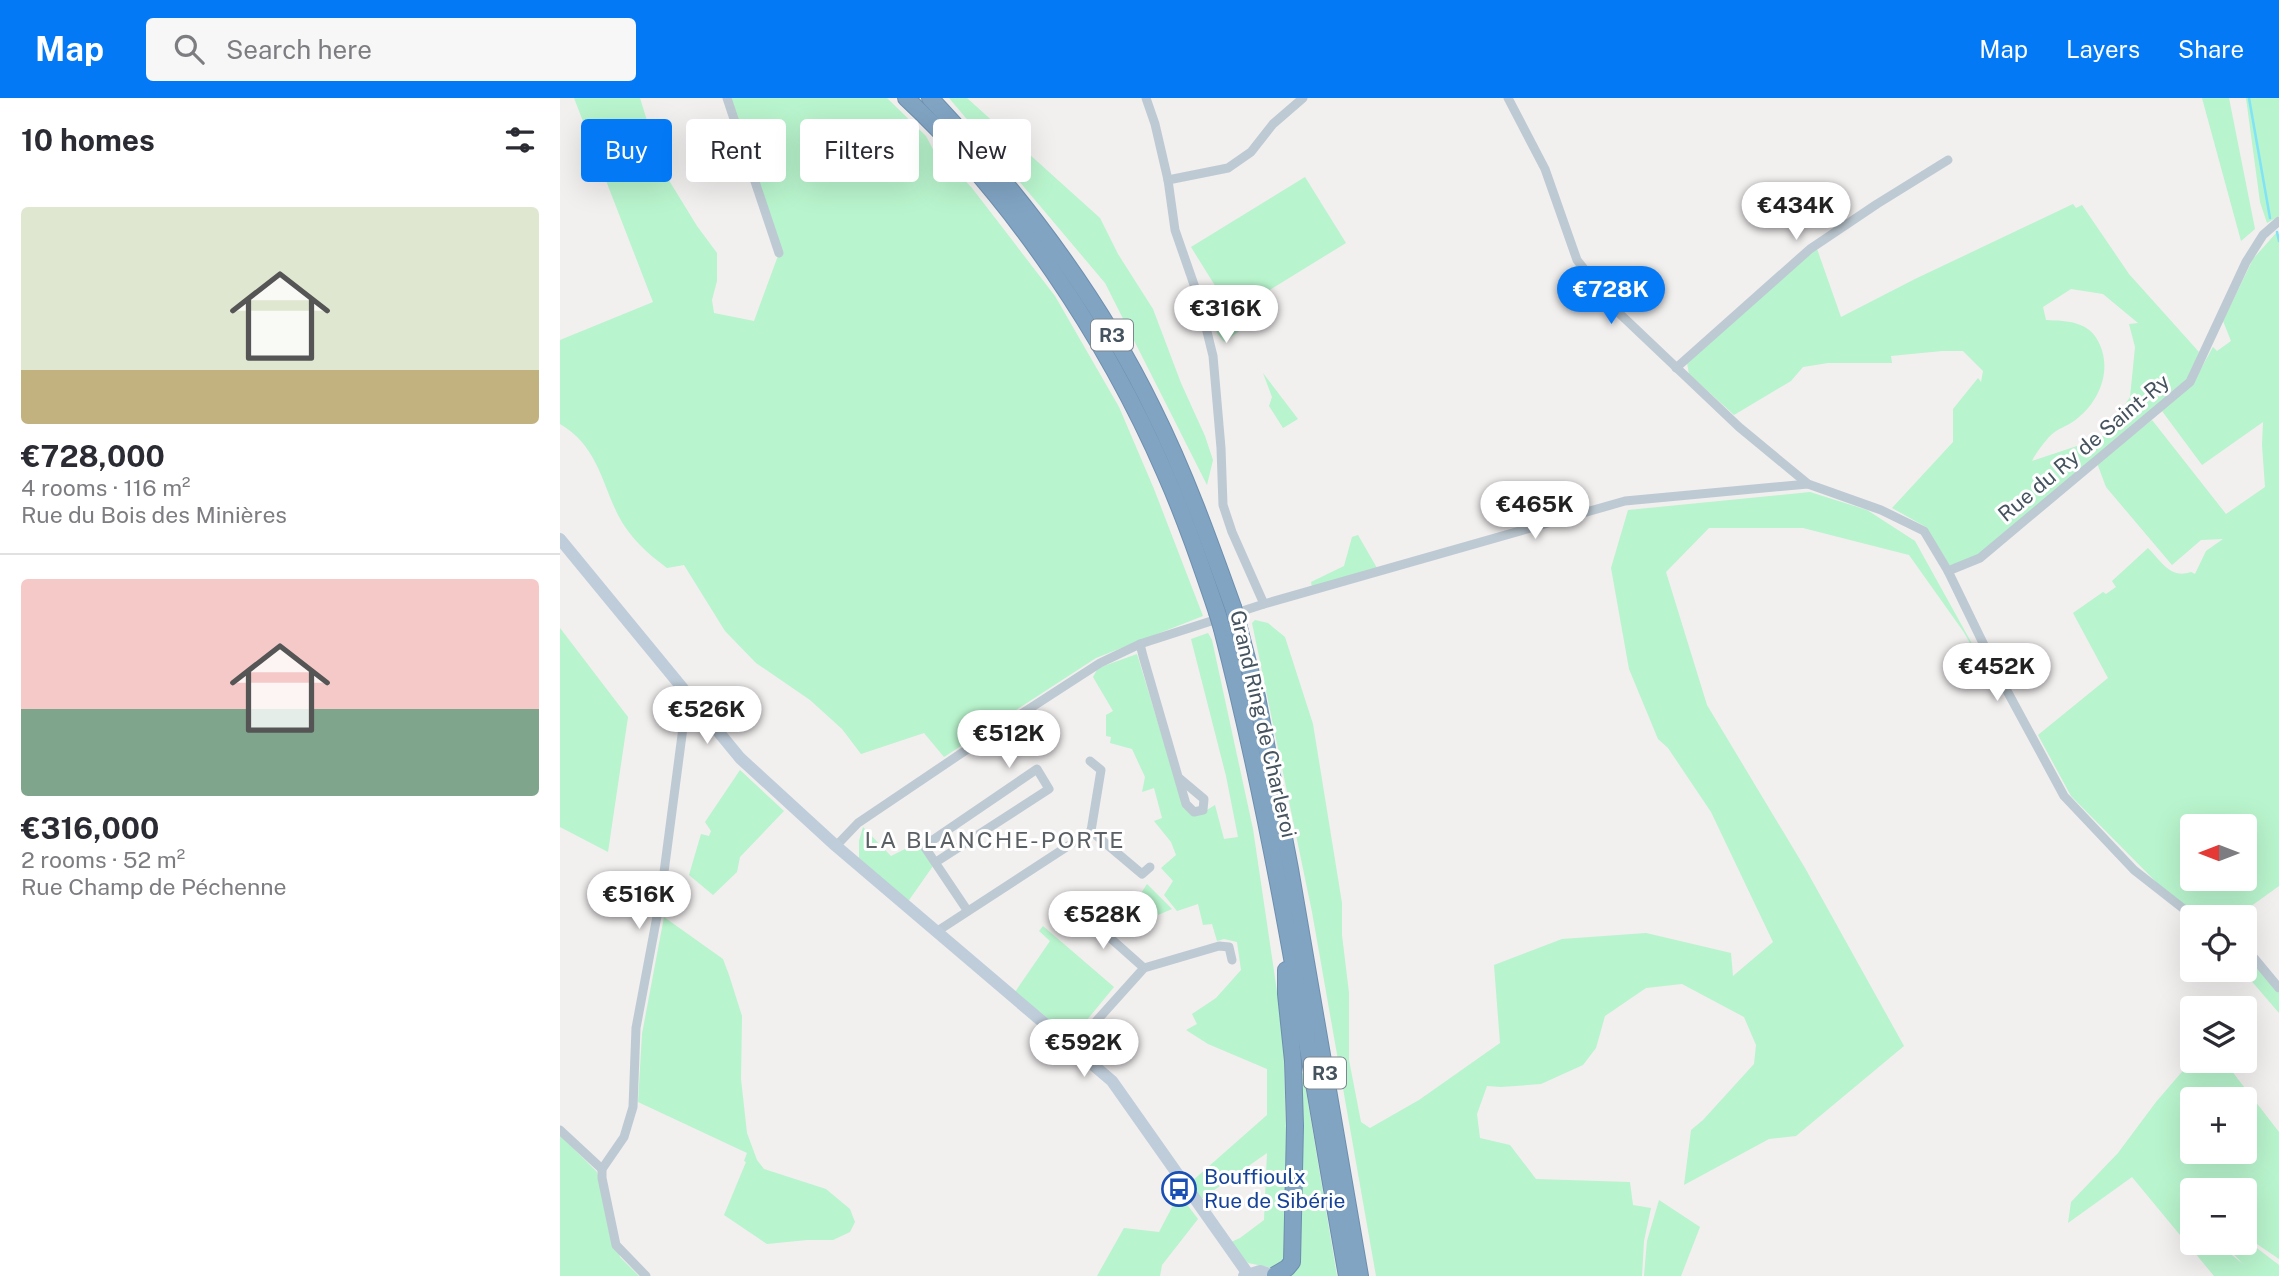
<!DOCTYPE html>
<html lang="en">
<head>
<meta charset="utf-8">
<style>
	:root { --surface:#fff; --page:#f7f7f7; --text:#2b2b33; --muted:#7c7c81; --line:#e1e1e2; --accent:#0479f6 }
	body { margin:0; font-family:"Public Sans",sans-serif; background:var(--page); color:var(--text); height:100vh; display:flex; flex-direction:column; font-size:26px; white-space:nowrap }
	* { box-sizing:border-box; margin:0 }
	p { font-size:23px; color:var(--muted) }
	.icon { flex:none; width:38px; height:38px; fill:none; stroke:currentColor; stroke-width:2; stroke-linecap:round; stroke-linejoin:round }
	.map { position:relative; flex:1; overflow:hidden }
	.details { display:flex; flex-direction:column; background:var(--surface); width:560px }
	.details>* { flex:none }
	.hud { position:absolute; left:21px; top:21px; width:665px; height:63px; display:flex; gap:14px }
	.needle { width:46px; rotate:270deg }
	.fabs { position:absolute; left:1620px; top:716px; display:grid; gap:14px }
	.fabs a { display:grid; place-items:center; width:77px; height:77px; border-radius:7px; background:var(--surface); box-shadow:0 7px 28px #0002; font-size:35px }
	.price { position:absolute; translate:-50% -60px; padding:0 16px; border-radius:24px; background:#fff; color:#222; font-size:23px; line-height:46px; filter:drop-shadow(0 2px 4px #0008) }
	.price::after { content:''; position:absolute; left:50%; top:42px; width:21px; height:16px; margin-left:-10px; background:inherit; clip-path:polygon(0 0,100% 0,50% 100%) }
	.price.active { background:var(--accent); color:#fff }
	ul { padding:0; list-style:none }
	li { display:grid; align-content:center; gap:14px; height:371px; padding:0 21px }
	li+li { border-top:2px solid var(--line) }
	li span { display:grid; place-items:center; height:217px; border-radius:7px; color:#555 }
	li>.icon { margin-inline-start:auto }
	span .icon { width:126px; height:126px; fill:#fffc; stroke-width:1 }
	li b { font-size:30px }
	h2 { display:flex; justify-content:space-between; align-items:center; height:84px; padding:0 21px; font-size:30px }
	.chip { padding:0 24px; border-radius:7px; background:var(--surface); box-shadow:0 7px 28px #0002; font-size:24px; line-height:63px }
	.chip.active { background:var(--accent); color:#fff }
	header { display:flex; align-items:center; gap:42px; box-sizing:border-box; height:98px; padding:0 35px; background:var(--accent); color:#fff }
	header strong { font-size:33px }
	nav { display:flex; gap:38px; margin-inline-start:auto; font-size:24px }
	.search { width:490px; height:63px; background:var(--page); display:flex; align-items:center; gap:18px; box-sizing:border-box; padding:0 24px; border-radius:7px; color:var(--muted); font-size:26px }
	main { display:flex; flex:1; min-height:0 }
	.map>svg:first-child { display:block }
	.green { fill:#b8f4cd; fill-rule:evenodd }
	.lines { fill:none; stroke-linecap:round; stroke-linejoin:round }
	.stream { stroke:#80e3f6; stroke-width:2.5 }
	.highway-casing { stroke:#6c8faf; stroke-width:18 }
	.street { stroke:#becad3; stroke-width:9 }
	.secondary { stroke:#bfcdda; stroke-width:12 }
	.highway { stroke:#81a4c3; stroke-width:16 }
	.highway-bridge-casing { stroke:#6c8faf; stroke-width:18; stroke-linecap:butt }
	.highway-bridge { stroke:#81a4c3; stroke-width:16 }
	.labels { text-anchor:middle; stroke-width:6; stroke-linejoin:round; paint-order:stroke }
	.shield { fill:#fff; stroke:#7d878f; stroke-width:2 }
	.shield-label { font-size:19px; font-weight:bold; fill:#45535f }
	.street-label { font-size:21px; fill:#45535f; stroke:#fff }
	.transit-label { font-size:21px; fill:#164399; stroke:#fff; text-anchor:start }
	.neighbourhood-label { font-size:23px; letter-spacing:2px; fill:#5b6065; stroke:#fff }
</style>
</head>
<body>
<header>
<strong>Map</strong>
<div class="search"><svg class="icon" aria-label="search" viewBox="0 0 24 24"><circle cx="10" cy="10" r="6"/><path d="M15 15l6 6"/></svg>Search here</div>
<nav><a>Map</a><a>Layers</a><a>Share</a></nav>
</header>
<main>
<section class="details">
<h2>10 homes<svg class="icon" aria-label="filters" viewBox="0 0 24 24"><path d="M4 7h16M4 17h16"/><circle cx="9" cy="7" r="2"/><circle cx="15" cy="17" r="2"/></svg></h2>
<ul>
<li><span style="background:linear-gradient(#dfe7d0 75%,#c2b280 0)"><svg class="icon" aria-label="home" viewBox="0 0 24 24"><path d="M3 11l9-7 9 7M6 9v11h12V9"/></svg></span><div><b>€728,000</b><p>4 rooms · 116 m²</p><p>Rue du Bois des Minières</p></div></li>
<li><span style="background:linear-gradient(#f6c9c9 60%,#7fa58c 0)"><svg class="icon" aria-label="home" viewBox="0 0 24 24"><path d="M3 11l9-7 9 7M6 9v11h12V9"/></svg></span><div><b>€316,000</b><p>2 rooms · 52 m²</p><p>Rue Champ de Péchenne</p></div></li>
</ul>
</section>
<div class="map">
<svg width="1719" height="1178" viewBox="0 0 1719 1178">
	<rect width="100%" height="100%" fill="#f2efef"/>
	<g class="green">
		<path d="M 14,0 L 80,0 L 102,71 L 137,128 L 157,155 L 157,183 L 152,202 L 154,215 L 194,223 L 219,155 L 223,155 L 168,0 L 327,0 L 366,38 L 377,59 L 379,55 L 412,90 L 495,198 L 559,309 L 594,391 L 643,518 L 536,560 L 384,659 L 364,635 L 301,656 L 282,631 L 250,602 L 196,565 L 165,533 L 124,467 L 107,470 C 88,456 69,439 58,417 C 41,382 37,348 0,326 L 0,242 L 93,204 Z"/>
		<polygon points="389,0 407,0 540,120 558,156 593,211 621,285 645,338 653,362 647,387 545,185"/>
		<polygon points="1642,0 1669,0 1695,131 1681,143"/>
		<polygon points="1686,0 1719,0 1719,118 1707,125 1700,104"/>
		<polygon points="745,79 786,145 672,215 631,149"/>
		<path d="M 1513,106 L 1516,110 L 1522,107 L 1569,176 L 1639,254 L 1628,282 L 1418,459 L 1390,468 L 1366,429 L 1332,410 L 1393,344 L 1393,311 L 1418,280 L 1421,284 L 1423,273 L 1403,253 L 1382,253 L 1331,258 L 1332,265 L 1268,265 L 1243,269 L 1231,283 L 1174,317 L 1129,276 L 1127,265 L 1256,148 L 1281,219 L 1355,181 ZM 1511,191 L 1543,196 L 1578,225 L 1569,226 L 1575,249 L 1570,299 L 1549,331 L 1541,340 L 1472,363 C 1476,355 1484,344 1491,337 C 1497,331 1507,328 1514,323 C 1538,306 1552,275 1540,247 C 1530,223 1508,223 1486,222 L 1483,209 Z"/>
		<path d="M 1717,134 L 1719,140 L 1719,788 L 1676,819 L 1641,819 L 1611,799 L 1511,698 L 1478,637 L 1548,580 L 1513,515 L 1543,494 L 1546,496 L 1556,489 L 1552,483 L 1588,450 C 1602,464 1610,481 1631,474 L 1635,476 L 1646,453 L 1663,441 L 1641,442 L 1612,467 L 1546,389 L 1537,365 L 1592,322 L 1666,416 L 1705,389 L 1702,347 L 1703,324 L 1642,367 L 1602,313 L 1633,285 L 1653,249 L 1657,253 L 1671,243 L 1663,223 L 1693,161 ZM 1633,728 L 1685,728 L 1685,780 L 1633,780 Z"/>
		<polygon points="648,195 655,197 682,231 664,244 657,235"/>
		<polygon points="703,275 738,321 723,330 709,308 712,299"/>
		<polygon points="1250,394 1307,412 1355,443 1441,598 1403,533 1349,457 1243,430 1149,430 1106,474 1147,607 1245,770 1344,948 1236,1038 1209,1041 1124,1087 1131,1032 1143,1022 1194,966 1196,947 1184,919 1122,886 1086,890 1045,918 1036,950 1023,967 981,986 941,989 927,988 917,1016 920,1040 950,1047 976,1081 1070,1084 1073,1107 1091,1110 1084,1143 1082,1178 816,1178 752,814 692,525 695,522 708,525 725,539 753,626 782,805 782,837 789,895 789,962 801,1024 810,1030 859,1002 940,945 934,867 1002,841 1086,835 1171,855 1173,878 1213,844 1151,714 1108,650 1098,641 1069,571 1051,470 1068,412"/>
		<polygon points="798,437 817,470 752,489 751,484 784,468 792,439"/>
		<polygon points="0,530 68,619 48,754 0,729"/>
		<polygon points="648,535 652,542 693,731 723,934 726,1032 724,1164 718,1171 688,1165 669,1145 680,1140 704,1122 707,1055 640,1102 631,1084 707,1017 707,971 648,946 626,932 637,926 632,916 656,900 681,872 677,844 664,841 657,843 652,826 643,827 638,806 617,813 604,797 613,783 601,770 616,757 611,744 594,723 602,720 594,690 582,694 585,679 572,651 550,645 551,639 546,638 546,617 553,613 533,579 538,570 577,556 623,707 628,714 637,718 655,707 664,741 678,739 666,678 631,541"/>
		<polygon points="180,672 224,713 180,759 177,774 153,797 129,777 141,736 149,738 151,733 145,724"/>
		<polygon points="303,729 331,758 357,745 373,768 347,805 299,760 299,743"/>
		<polygon points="587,786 612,811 591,820 589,825 570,812"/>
		<polygon points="104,819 163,861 169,877 182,918 181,981 187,1035 197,1062 204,1071 266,1091 290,1111 295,1124 290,1134 273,1142 247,1142 207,1146 164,1117 186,1064 184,1063 187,1055 78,1004 82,936"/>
		<polygon points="483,828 554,889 513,939 509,938 455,894 490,843 479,833"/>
		<polygon points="1685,861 1701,873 1719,895 1719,915 1682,872 1685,872"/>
		<path d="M 1633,961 L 1664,963 L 1719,1034 L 1719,1161 L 1685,1138 L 1685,1092 L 1633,1092 L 1633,1144 L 1657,1145 L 1683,1166 L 1663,1145 L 1685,1144 L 1685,1141 L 1719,1167 L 1719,1178 L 1654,1178 L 1572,1079 L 1508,1125 L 1511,1104 L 1558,1055 L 1596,1004 ZM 1685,1001 L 1685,1054 L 1633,1054 L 1633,1001 Z"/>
		<polygon points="737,973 743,975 777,1178 726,1178"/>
		<polygon points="0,1037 37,1074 60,1159 79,1178 0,1178"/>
		<polygon points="619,1096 638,1121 602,1167 600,1178 537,1178 564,1130 599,1134"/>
		<polygon points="1099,1102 1140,1129 1121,1178 1084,1178 1087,1143"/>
	</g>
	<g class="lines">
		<g class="stream">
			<polyline points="1689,0 1710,120"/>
			<polyline points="1717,134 1719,143"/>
		</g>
		<g class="highway-casing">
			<g id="highway">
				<path d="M 346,0 C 453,100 547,241 605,375 C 625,420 641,467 657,514"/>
				<path d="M 370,0 C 458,93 537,196 593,311 C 625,375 649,442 673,509"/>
				<polyline points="678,526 697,599 730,771 800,1178"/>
				<path d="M 662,531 C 717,744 749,962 787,1178"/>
				<polyline points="715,1177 727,1170 732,1164 735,1028 733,963 726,896 726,872"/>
			</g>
		</g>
		<g class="street">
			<polyline points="167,0 219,155"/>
			<polyline points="586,0 595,26 608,82 615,132 639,201 653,258 661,350 663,407 672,434 704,506"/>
			<polyline points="948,0 985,71 1017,162 1060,216 1179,329 1248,386 1321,412 1364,433 1388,473 1439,578 1504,698 1574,772 1634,819"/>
			<polyline points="608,82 668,70 691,54 713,26 743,0"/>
			<polyline points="1116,270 1250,151 1317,106 1388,62"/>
			<polyline points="1388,473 1420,460 1630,284 1686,164 1703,137 1719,123"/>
			<polyline points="580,546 583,558 626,706 634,714 643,712 644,701 619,680"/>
			<polyline points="531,733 582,776 590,769"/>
			<polyline points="276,748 298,725 421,642 540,565 580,546 704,506 1065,403 1248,386"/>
			<polyline points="376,764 489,691 477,671 364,748 407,812"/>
			<polyline points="521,814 584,870"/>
			<polyline points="376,834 531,733 541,672 530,663"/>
			<polyline points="1685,854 1694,860 1719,890"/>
			<polyline points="513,949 584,870 659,848 669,849 672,862"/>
			<polyline points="0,1032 42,1071"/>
			<polyline points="86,1178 56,1147 42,1080 42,1071 64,1039 73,1009 76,930 101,797 127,599"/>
		</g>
		<g class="secondary">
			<polyline points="0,441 180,660 276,748 552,983 688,1176"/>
			<polyline points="684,1178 700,1173 716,1178"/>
		</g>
		<use href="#highway" class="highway"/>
		<g class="highway-bridge-casing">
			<g id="highway-bridge">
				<polyline points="673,509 678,526"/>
				<polyline points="657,514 662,531"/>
			</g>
		</g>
		<use href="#highway-bridge" class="highway-bridge"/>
	</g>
	<defs>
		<g id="bus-ring" transform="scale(1.75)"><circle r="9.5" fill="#fff" stroke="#1a4fb4" stroke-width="1.5"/><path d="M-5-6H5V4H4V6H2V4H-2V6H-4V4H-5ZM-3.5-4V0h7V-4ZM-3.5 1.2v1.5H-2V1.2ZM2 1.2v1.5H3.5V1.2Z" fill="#1a4fb4"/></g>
	</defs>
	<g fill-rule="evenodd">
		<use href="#bus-ring" x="619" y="1091"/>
	</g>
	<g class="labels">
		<g class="shield">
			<rect x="531" y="221.5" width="42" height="31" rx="5"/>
			<rect x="744" y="959.5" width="42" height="31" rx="5"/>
		</g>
		<g class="shield-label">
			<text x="552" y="244">R3</text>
			<text x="765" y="982">R3</text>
		</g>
		<g class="street-label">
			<text transform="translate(1524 350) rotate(-40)" y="7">Rue du Ry de Saint-Ry</text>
			<text transform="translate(703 626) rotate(77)" y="7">Grand Ring de Charleroi</text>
		</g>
		<g class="transit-label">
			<text x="644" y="1086">Bouffioulx<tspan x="644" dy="24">Rue de Sibérie</tspan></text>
		</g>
		<g class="neighbourhood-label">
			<text x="435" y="750">LA BLANCHE-PORTE</text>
		</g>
	</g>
</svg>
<div class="fabs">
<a><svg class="needle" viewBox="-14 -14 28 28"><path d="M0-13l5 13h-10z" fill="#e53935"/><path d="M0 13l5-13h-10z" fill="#7c7c81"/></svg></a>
<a><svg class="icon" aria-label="locate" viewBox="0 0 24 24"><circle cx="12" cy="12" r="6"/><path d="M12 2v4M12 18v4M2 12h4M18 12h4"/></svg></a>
<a><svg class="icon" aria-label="layers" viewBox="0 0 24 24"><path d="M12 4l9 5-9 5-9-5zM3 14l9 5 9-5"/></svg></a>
<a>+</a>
<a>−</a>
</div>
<b class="price" style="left:1236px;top:144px">€434K</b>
<b class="price active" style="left:1051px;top:228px">€728K</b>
<b class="price" style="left:666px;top:247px">€316K</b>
<b class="price" style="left:975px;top:443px">€465K</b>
<b class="price" style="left:1437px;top:605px">€452K</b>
<b class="price" style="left:147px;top:648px">€526K</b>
<b class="price" style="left:449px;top:672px">€512K</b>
<b class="price" style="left:79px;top:833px">€516K</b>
<b class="price" style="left:543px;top:853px">€528K</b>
<b class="price" style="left:524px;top:981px">€592K</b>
<div class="hud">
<a class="chip active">Buy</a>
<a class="chip">Rent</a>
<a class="chip">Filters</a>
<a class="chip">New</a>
</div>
</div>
</main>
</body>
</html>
